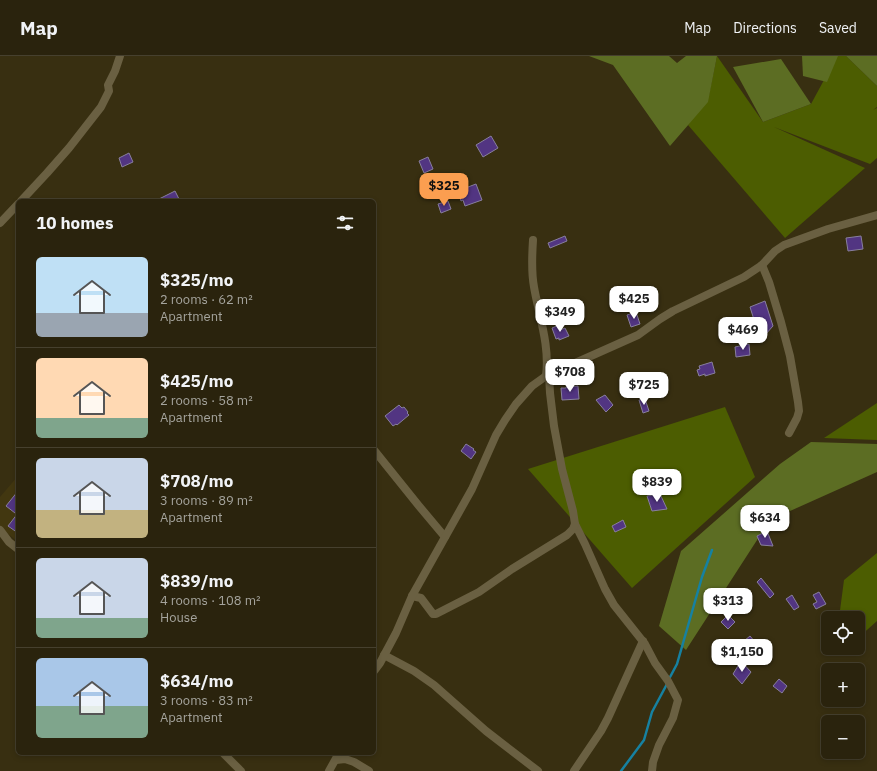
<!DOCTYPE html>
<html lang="en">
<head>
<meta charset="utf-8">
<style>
	:root { --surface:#2a230d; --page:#362f1b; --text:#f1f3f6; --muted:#a5a49d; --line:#46402e; --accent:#fb9e50 }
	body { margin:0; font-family:"IBM Plex Sans",sans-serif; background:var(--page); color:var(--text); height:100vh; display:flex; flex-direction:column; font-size:15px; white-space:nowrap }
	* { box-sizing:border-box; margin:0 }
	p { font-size:13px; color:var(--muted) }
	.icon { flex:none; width:22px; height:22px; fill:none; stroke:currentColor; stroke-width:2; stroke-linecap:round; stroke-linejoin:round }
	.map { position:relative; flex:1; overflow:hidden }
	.panel { position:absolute; left:16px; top:143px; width:360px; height:556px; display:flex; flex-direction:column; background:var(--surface); border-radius:6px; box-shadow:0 2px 6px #0003,0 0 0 1px var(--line) }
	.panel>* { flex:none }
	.fabs { position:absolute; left:821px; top:555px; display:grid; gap:8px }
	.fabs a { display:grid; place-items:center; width:44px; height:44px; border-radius:6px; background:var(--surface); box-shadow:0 2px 6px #0003,0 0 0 1px var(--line); font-size:20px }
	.price { position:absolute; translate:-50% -34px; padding:0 9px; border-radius:8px; background:#fff; color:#222; font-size:13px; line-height:26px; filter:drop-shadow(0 1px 2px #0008) }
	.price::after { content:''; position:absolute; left:50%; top:24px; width:12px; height:9px; margin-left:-6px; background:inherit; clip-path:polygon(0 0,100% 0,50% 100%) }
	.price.selected { background:var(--accent); color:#111 }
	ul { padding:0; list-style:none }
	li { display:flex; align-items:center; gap:12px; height:100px; padding:0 20px }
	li+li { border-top:1px solid var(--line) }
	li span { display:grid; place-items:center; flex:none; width:112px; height:80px; border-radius:6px; color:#555 }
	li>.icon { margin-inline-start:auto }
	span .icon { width:48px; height:48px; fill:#fffc; stroke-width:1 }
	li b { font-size:17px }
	h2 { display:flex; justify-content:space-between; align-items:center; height:48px; padding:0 20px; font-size:17px }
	header { display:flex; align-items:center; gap:24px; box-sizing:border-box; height:56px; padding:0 20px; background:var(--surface); border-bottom:1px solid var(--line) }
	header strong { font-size:19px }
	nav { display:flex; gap:22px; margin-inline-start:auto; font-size:14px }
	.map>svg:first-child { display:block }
	.built { fill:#423710 }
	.green { fill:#4c5d01 }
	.forest { fill:#5c6d23 }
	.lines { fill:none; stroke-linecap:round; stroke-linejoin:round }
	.stream { stroke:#1681a1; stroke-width:2.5 }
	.building { fill:#523582; stroke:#887f9e }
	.street { stroke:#6a6042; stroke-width:8 }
</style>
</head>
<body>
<header>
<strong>Map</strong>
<nav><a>Map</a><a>Directions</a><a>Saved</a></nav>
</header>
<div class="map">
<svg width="877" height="715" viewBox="0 0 877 715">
	<rect width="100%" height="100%" fill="#382f11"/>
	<polygon class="built" points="18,420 18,486 0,471 0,441"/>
	<g class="green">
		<polygon points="717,0 763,66 811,48 837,0 846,0 877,30 877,51 873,54 877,52 877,102 870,108 774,71 865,112 785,182 688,69 709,39"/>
		<polygon points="877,347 877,384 824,382"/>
		<polygon points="725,351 755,421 632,532 528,413"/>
		<polygon points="877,497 877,565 858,582 858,562 839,562 844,524"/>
	</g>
	<g class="forest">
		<polygon points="589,0 669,0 677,7 686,0 717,0 708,46 670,90 613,9"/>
		<polygon points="802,0 838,0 827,26 803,20"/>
		<polygon points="846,0 877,0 877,30"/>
		<polygon points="781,3 811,48 763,66 733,11"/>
		<polygon points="811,386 877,388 877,416 770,464 686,594 659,570 681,495 780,408"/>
	</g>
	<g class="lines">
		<g class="stream">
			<polyline points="669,623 677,608 702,521 712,494"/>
			<polyline points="621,715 644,684 652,656 667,628"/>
		</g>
	</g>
	<g class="building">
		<polygon points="491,80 498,92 483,101 476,89"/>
		<polygon points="129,97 133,106 122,111 119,102"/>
		<polygon points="428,101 433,113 424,117 419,105"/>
		<polygon points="476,128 482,144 465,150 463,144 461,145 459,138 461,138 460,134"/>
		<polygon points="175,135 180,145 155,145"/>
		<polygon points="448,145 451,153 441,157 438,148"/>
		<polygon points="565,180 567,185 550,192 548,187"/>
		<polygon points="861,180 863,193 848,195 846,182"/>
		<polygon points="765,245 773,270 765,279 755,267 750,251"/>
		<polygon points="636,256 640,268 631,271 627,259"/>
		<polygon points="559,269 560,274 565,272 569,280 559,284 559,282 556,283 552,272"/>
		<polygon points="749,288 750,299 736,301 735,291"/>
		<polygon points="712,306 715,317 705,320 705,318 699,320 697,314 700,313 699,310"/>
		<polygon points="578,330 579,343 562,344 561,332 566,332 566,331"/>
		<polygon points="605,339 613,349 606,356 596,344"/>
		<polygon points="645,343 649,355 643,357 639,344"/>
		<polygon points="399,349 402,352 404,351 408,356 407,357 409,359 397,369 396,368 393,370 385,360"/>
		<polygon points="466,388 474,393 473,394 476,396 471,403 461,395"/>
		<polygon points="18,435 18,453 15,457 6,450"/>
		<polygon points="660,438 667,453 652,455 647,440"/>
		<polygon points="18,457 18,477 8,470"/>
		<polygon points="623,464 626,471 615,476 612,470"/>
		<polygon points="767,475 773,490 761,489 757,480"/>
		<polygon points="761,522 774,538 770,542 757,526"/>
		<polygon points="819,536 826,548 816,553 813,548 817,546 813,539"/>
		<polygon points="792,539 799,551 794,554 786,543"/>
		<polygon points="728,559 735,566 728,573 721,566"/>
		<polygon points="750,580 755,586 751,590 744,585"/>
		<polygon points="741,605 751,616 742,628 733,618"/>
		<polygon points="779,623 787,630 782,637 773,630"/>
	</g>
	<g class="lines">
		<g class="street">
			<polyline points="21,145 47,117 69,92 101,51 109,35 108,29 115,15 120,0"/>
			<polyline points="0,167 18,148"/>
			<path d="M 533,184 C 532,199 531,215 534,231 C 539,260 550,290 546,320"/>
			<polyline points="762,209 769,226 781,266 790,300 798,346 799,355 797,362 789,377"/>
			<polyline points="374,394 419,450 445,481"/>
			<polyline points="575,468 585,488 605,533 614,549 645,588 655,607 668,625 678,644 673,662 659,689 653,706 652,715"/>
			<polyline points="0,474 9,486 18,493"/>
			<polyline points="412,540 421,542 433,558 436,558 479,536 512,513 567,479 573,473 575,468 573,455 562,413 554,370 550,337 549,318"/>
			<polyline points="384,599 414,615 434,629 486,675 538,715"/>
			<polyline points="374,615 380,607 396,577 412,540 472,433 496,379 505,364 516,348 532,330 546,320 638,279 660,263 673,255 744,221 762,209 775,195 784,189 828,173 877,159"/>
			<polyline points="223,697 241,715"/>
			<polyline points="336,704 345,703 354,706 369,715"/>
			<polyline points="329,715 339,697"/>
			<polyline points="574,715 601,675 608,662 643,585"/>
		</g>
	</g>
</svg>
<div class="fabs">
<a><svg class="icon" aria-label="locate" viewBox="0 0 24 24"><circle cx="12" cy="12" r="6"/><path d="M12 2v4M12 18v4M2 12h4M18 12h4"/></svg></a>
<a>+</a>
<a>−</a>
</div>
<b class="price selected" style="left:444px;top:151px">$325</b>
<b class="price" style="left:634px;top:264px">$425</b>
<b class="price" style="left:560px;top:277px">$349</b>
<b class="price" style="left:743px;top:295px">$469</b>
<b class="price" style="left:570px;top:337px">$708</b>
<b class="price" style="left:644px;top:350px">$725</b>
<b class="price" style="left:657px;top:447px">$839</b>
<b class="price" style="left:765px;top:483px">$634</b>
<b class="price" style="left:728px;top:566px">$313</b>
<b class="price" style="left:742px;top:617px">$1,150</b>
<section class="panel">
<h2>10 homes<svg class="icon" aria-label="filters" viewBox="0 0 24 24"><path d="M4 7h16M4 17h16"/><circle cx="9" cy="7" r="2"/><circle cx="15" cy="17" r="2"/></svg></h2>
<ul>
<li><span style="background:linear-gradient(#bfe0f5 70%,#9aa5b1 0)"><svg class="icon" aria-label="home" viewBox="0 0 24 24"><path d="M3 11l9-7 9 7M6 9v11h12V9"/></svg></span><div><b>$325/mo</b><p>2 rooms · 62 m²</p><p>Apartment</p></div></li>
<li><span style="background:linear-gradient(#ffd9b3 75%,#7fa58c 0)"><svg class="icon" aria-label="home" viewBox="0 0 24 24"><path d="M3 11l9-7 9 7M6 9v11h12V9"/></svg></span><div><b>$425/mo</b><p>2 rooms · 58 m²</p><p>Apartment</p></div></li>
<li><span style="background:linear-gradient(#c9d6e8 65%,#c2b280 0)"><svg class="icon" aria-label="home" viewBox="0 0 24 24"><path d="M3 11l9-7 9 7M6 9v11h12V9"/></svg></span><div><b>$708/mo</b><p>3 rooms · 89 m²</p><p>Apartment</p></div></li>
<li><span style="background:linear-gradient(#c9d6e8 75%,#7fa58c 0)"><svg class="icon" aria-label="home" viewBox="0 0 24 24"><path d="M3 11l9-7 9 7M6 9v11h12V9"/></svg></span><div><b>$839/mo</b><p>4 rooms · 108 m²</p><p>House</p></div></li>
<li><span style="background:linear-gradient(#a9c7e8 60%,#7fa58c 0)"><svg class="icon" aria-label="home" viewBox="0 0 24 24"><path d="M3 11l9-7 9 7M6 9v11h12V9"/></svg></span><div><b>$634/mo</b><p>3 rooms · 83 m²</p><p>Apartment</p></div></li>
</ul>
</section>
</div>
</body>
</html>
